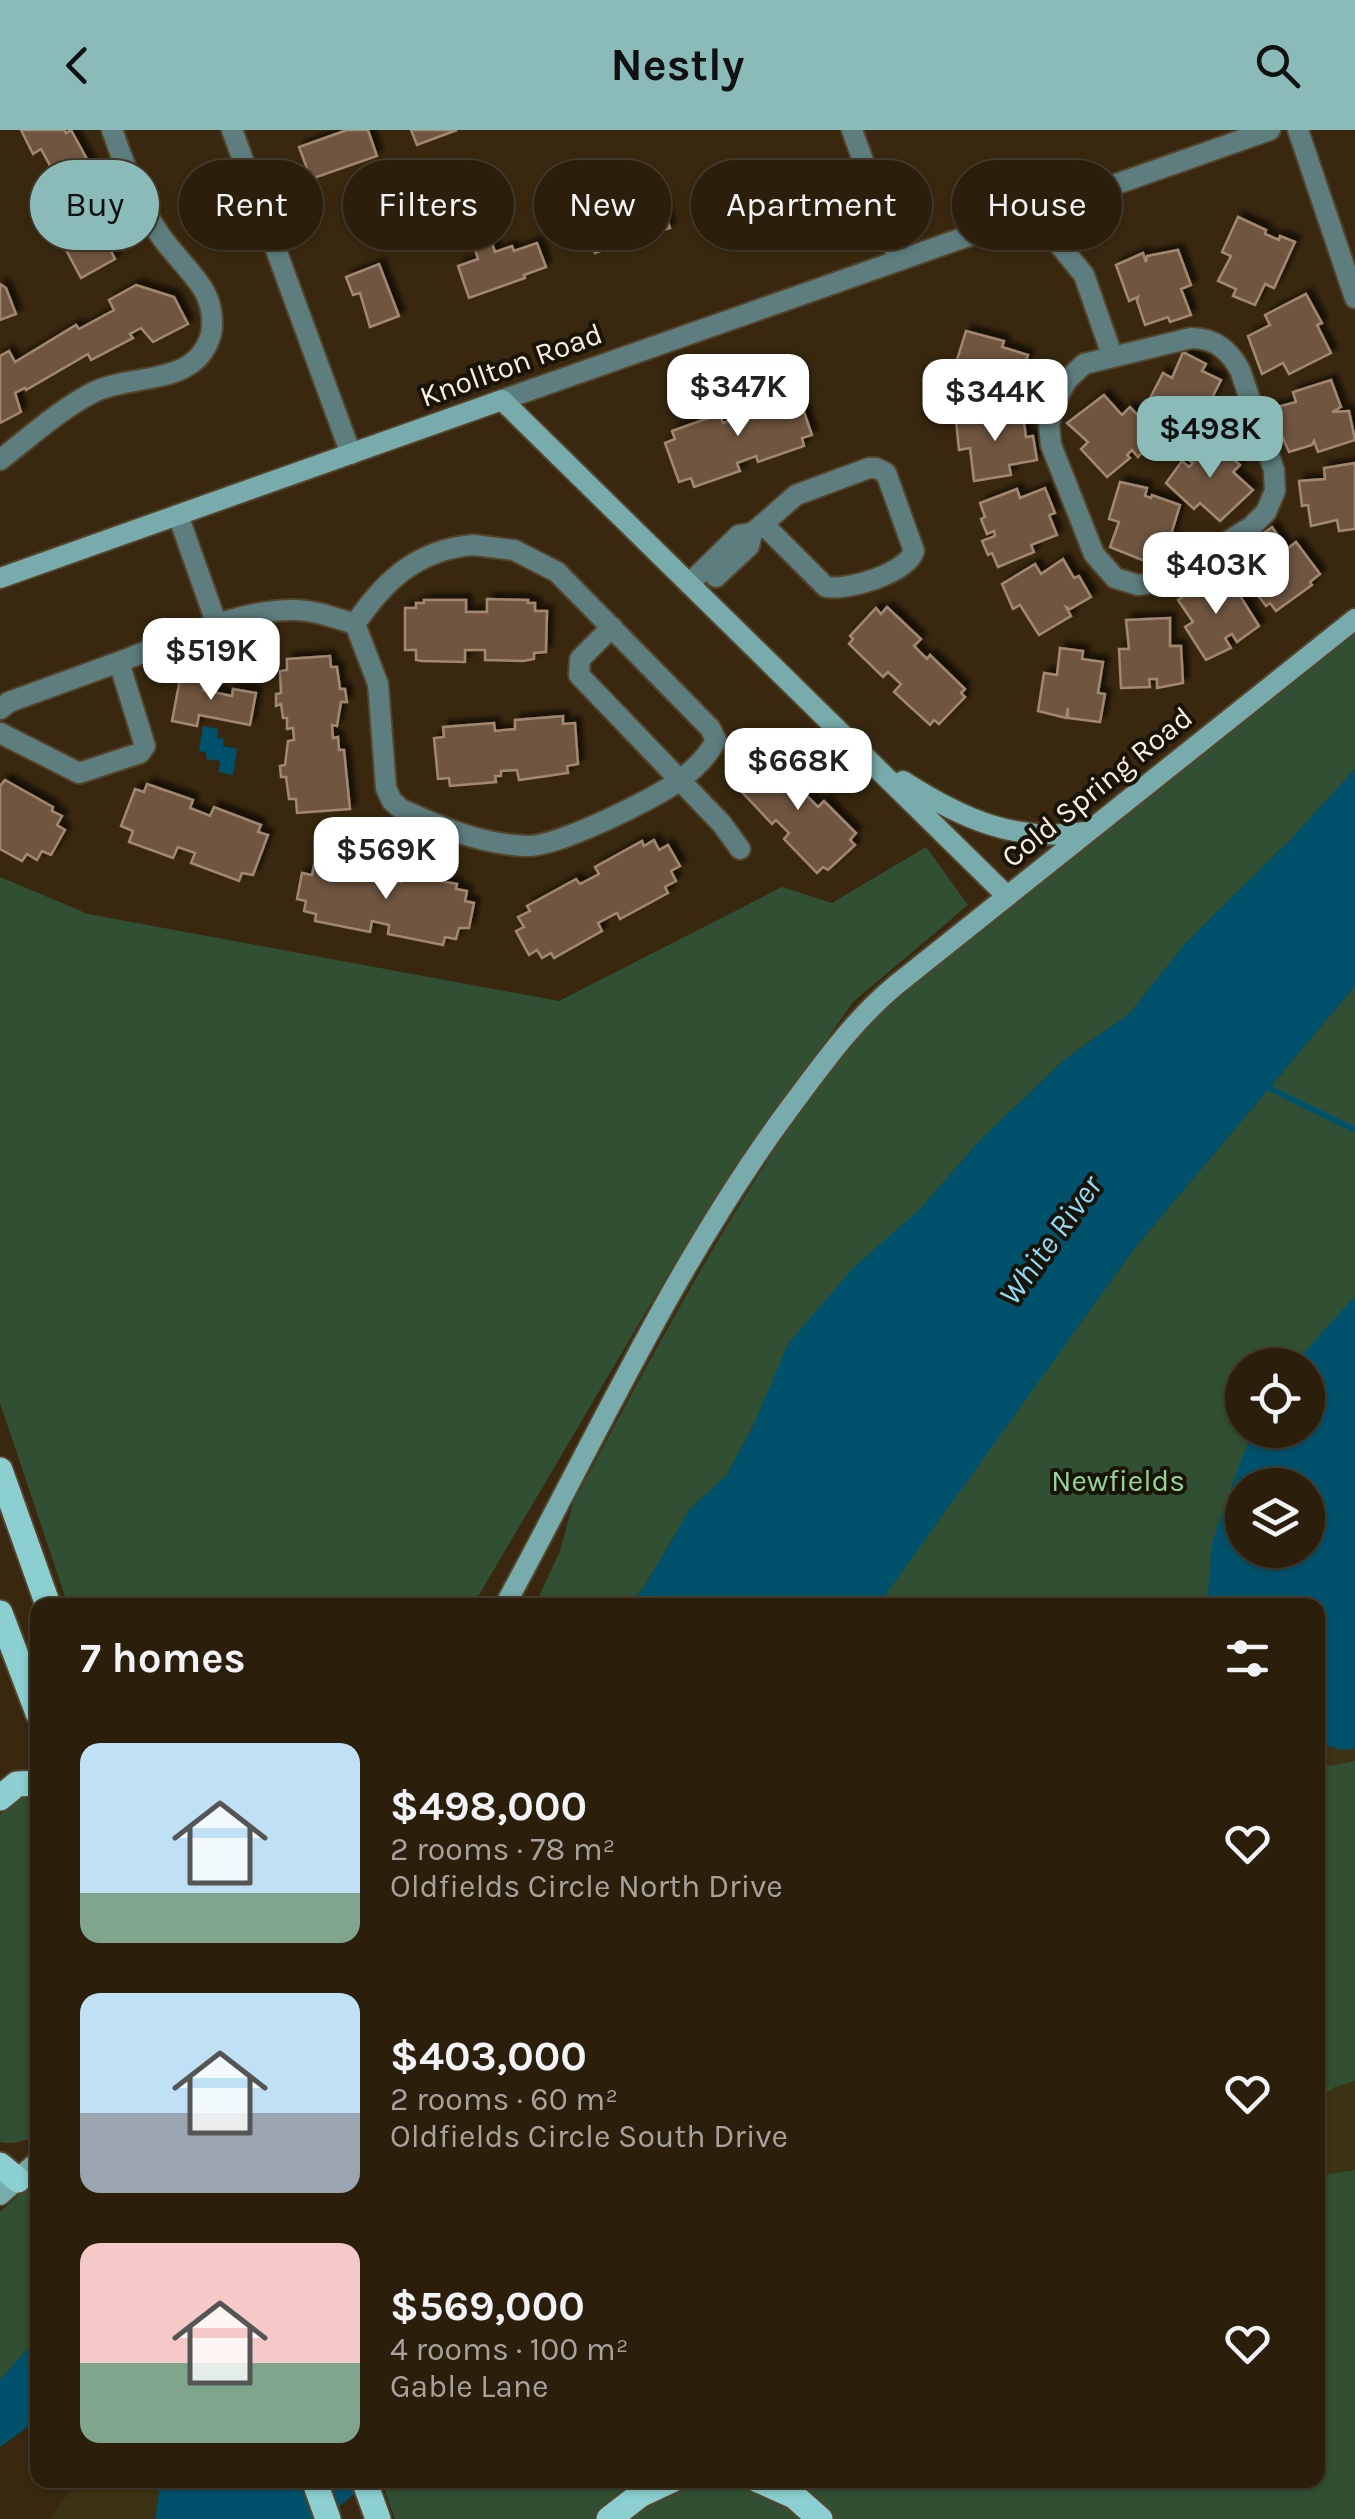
<!DOCTYPE html>
<html lang="en">
<head>
<meta charset="utf-8">
<style>
	:root { --surface:#2b1e0b; --page:#332714; --text:#f1f3f6; --muted:#a6a29d; --line:#473c2c; --accent:#8bbbb9 }
	body { margin:0; font-family:Karla,sans-serif; background:var(--page); color:var(--text); height:100vh; display:flex; flex-direction:column; font-size:38px; white-space:nowrap }
	* { box-sizing:border-box; margin:0 }
	p { font-size:32px; color:var(--muted) }
	.icon { flex:none; width:55px; height:55px; fill:none; stroke:currentColor; stroke-width:2; stroke-linecap:round; stroke-linejoin:round }
	.map { position:relative; flex:1; overflow:hidden }
	.drawer { position:absolute; left:30px; top:1468px; width:1295px; height:890px; display:flex; flex-direction:column; background:var(--surface); border-radius:20px; box-shadow:0 2px 8px #0004,0 0 0 2px var(--line) }
	.drawer>* { flex:none }
	.banner { position:absolute; left:30px; top:30px; width:1295px; height:90px; display:flex; gap:20px }
	.fabs { position:absolute; left:1225px; top:1218px; display:grid; gap:20px }
	.fabs a { display:grid; place-items:center; width:100px; height:100px; border-radius:50%; background:var(--surface); box-shadow:0 2px 8px #0004,0 0 0 2px var(--line); font-size:50px }
	.price { position:absolute; translate:-50% -85px; padding:0 22px; border-radius:20px; background:#fff; color:#222; font-size:32px; line-height:65px; filter:drop-shadow(0 2px 5px #0008) }
	.price::after { content:''; position:absolute; left:50%; top:60px; width:30px; height:22px; margin-left:-15px; background:inherit; clip-path:polygon(0 0,100% 0,50% 100%) }
	.price.current { background:var(--accent); color:#111 }
	ul { padding:0; list-style:none }
	li { display:flex; align-items:center; gap:30px; height:250px; padding:0 50px }
	li span { display:grid; place-items:center; flex:none; width:280px; height:200px; border-radius:20px; color:#555 }
	li>.icon { margin-inline-start:auto }
	span .icon { width:120px; height:120px; fill:#fffc; stroke-width:1 }
	li b { font-size:42px }
	h2 { display:flex; justify-content:space-between; align-items:center; height:120px; padding:0 50px; font-size:42px }
	.chip { padding:0 35px; border-radius:45px; background:var(--surface); box-shadow:0 2px 8px #0004,0 0 0 2px var(--line); font-size:35px; line-height:90px }
	.chip.current { background:var(--accent); color:#111 }
	header { display:flex; justify-content:space-between; align-items:center; height:130px; padding:0 50px; background:var(--accent); color:#111; font-size:45px; font-weight:700 }
	.map>svg:first-child { display:block }
	.green { fill:#315033; fill-rule:evenodd }
	.sand { fill:#3b3313 }
	.water { fill:#00526c; fill-rule:evenodd }
	.lines { fill:none; stroke-linecap:round; stroke-linejoin:round }
	.stream { stroke:#00526c; stroke-width:6 }
	.building { fill:#705741; stroke:#a38871; stroke-width:2.5; filter:url(#shadow) }
	.street-casing { stroke:#54442c; stroke-width:24 }
	.secondary-casing { stroke:#54442c; stroke-width:24 }
	.primary-casing { stroke:#54442c; stroke-width:29 }
	.street { stroke:#5d7d7e; stroke-width:20 }
	.secondary { stroke:#78abac; stroke-width:20 }
	.primary { stroke:#8bcfd0; stroke-width:25 }
	.labels { text-anchor:middle; stroke-width:8; stroke-linejoin:round; paint-order:stroke }
	.street-label { font-size:30px; fill:#faefe0; stroke:#1a1308 }
	.park-label { font-size:30px; fill:#93d596; stroke:#1a1308 }
	.water-label { font-size:32px; font-style:italic; fill:#8dd9fa; stroke:#1a1308 }
</style>
</head>
<body>
<header><svg class="icon" aria-label="back" viewBox="0 0 24 24"><path d="M15 5l-7 7 7 7"/></svg>Nestly<svg class="icon" aria-label="search" viewBox="0 0 24 24"><circle cx="10" cy="10" r="6"/><path d="M15 15l6 6"/></svg></header>
<div class="map">
<svg width="1355" height="2389" viewBox="0 0 1355 2389">
	<defs>
		<filter id="shadow"><feDropShadow dx="5.5" dy="-5.5" stdDeviation="2.5" flood-color="#0009"/></filter>
	</defs>
	<rect width="100%" height="100%" fill="#39280f"/>
	<g class="green">
		<path d="M 1355,499 L 1355,639 L 1292,708 L 1185,814 L 1130,883 L 1064,930 L 982,1008 L 920,1079 L 753,1296 L 727,1345 L 690,1379 L 643,1459 L 628,1475 L 535,1475 L 560,1421 L 573,1373 C 663,1206 749,1038 869,891 Z"/>
		<polygon points="926,717 968,775 853,872 702,1087 473,1475 380,1475 361,1471 335,1475 68,1475 0,1273 0,747 88,784 559,871 782,757 832,773"/>
		<path d="M 1355,856 L 1355,2389 L 395,2389 L 381,2350 L 1318,2350 L 1318,1475 L 876,1475 L 1134,1119 ZM 1242,1235 L 1308,1235 L 1308,1300 L 1242,1300 ZM 1242,1355 L 1308,1355 L 1308,1420 L 1242,1420 Z"/>
		<path d="M 27,1665 L 37,1666 L 37,2004 C 25,2011 14,2015 0,2012 L 0,1685 L 17,1668 Z"/>
		<polygon points="37,2049 37,2208 0,2250 0,2082"/>
	</g>
	<g class="sand">
		<polygon points="1318,1610 1324,1615 1355,1618 1355,1631 1330,1636 1318,1629"/>
		<polygon points="1355,1951 1355,2040 1318,2046 1318,1968 1335,1957"/>
		<polygon points="76,2350 161,2350 155,2389 51,2389"/>
	</g>
	<g class="water">
		<polygon points="203,596 218,599 217,608 224,609 223,616 237,619 233,645 219,642 220,631 206,629 206,622 199,621"/>
		<polygon points="1355,639 1355,856 1134,1119 881,1471 876,1475 628,1475 643,1459 690,1379 727,1345 753,1296 788,1214 853,1138 920,1079 982,1008 1064,930 1130,883 1185,814 1292,708"/>
		<path d="M 1355,1166 L 1355,1618 C 1344,1622 1326,1617 1318,1610 L 1318,1475 L 1207,1475 L 1212,1412 L 1241,1330 L 1255,1300 L 1308,1300 L 1308,1235 L 1293,1235 ZM 1308,1355 L 1308,1420 L 1242,1420 L 1242,1355 Z"/>
		<polygon points="37,2208 37,2294 30,2295 0,2317 0,2250"/>
		<polygon points="161,2350 372,2350 323,2389 155,2389"/>
	</g>
	<g class="lines">
		<polyline class="stream" points="1269,958 1355,1000"/>
	</g>
	<g class="building">
		<polygon points="21,0 64,0 66,3 71,0 94,42 90,44 124,103 121,105 123,109 109,117 115,129 81,148 66,120 77,86 41,19 33,24"/>
		<polygon points="347,0 368,0 377,26 311,49 299,17"/>
		<polygon points="411,0 457,0 417,15"/>
		<polygon points="621,53 624,63 639,58 645,75 660,69 670,98 644,107 641,100 616,109 618,115 595,123 579,78 602,70 599,60"/>
		<polygon points="1238,87 1266,100 1265,104 1279,110 1280,106 1295,112 1274,158 1265,154 1255,175 1233,166 1236,159 1218,151 1231,126 1222,122"/>
		<polygon points="492,113 495,122 512,116 514,121 537,113 546,137 524,145 525,148 469,168 458,136 478,129 475,119"/>
		<polygon points="1178,120 1191,155 1181,159 1191,185 1170,192 1168,187 1145,195 1137,171 1138,167 1129,171 1116,135 1143,123 1146,132 1147,126"/>
		<polygon points="379,134 399,186 370,197 360,163 353,165 346,147"/>
		<polygon points="0,154 6,158 16,184 0,190"/>
		<polygon points="136,155 174,167 188,194 153,212 141,198 130,204 133,208 91,230 88,224 26,260 25,258 15,263 21,282 0,293 0,226 9,221 15,232 76,195 79,199 114,180 109,170"/>
		<polygon points="1306,164 1322,193 1317,195 1331,223 1289,244 1283,233 1262,244 1248,206 1270,195 1265,185"/>
		<polygon points="966,201 1004,211 1002,217 1028,225 1022,245 1029,247 1023,269 999,262 996,275 959,266 967,236 956,233"/>
		<polygon points="1183,222 1206,234 1202,241 1221,250 1208,276 1216,280 1206,300 1203,298 1198,307 1172,294 1176,282 1170,293 1145,278 1163,243 1172,248"/>
		<polygon points="1331,250 1341,277 1332,282 1349,281 1355,310 1318,322 1314,311 1312,315 1289,322 1270,279 1296,272 1293,262"/>
		<polygon points="785,260 788,269 798,265 812,305 802,308 804,316 758,332 756,326 737,333 740,341 694,357 691,348 679,352 665,313 675,309 672,301 719,284 723,293 742,286 738,277"/>
		<polygon points="1104,265 1122,285 1130,277 1157,306 1138,327 1132,320 1127,325 1130,328 1107,347 1081,319 1088,312 1067,293"/>
		<polygon points="995,284 997,289 1023,285 1026,307 1033,306 1037,330 1009,335 1011,345 974,351 970,318 959,320 956,290"/>
		<polygon points="1212,309 1240,335 1233,342 1253,360 1220,391 1200,373 1194,379 1166,353 1182,331 1189,337 1193,333 1189,330"/>
		<polygon points="1355,333 1355,399 1339,401 1337,390 1311,396 1308,375 1302,376 1299,351 1325,349 1324,338"/>
		<polygon points="1120,352 1147,358 1145,366 1151,368 1152,365 1180,375 1169,411 1159,408 1152,434 1110,417 1119,392 1109,389"/>
		<polygon points="1045,358 1055,383 1049,385 1057,405 1031,415 1034,422 998,437 992,423 988,425 982,411 995,406 994,401 987,404 981,389 985,387 980,373 1017,359 1020,368"/>
		<polygon points="1272,397 1287,419 1296,412 1320,444 1310,452 1312,455 1276,481 1270,473 1266,476 1253,459 1259,455 1242,431 1257,419 1252,412"/>
		<polygon points="1063,429 1074,448 1079,446 1091,467 1070,479 1066,477 1071,486 1039,505 1020,475 1013,479 1002,454 1035,434 1041,444"/>
		<polygon points="1215,443 1230,466 1237,461 1259,496 1237,512 1232,504 1225,508 1231,518 1206,530 1185,497 1193,492 1178,470"/>
		<polygon points="487,469 528,470 528,473 535,473 535,481 547,481 546,522 534,523 534,529 523,531 485,530 485,520 465,520 465,532 422,531 416,530 416,520 405,520 405,478 416,478 416,473 424,473 424,470 466,470 466,482 487,482"/>
		<polygon points="887,477 921,509 914,516 927,529 930,525 965,559 961,563 965,567 939,594 934,590 930,595 894,562 901,554 888,542 883,547 849,514 853,509 850,506 876,478 881,484"/>
		<polygon points="1170,488 1170,516 1181,516 1183,553 1157,558 1157,549 1149,549 1150,557 1121,558 1119,519 1129,519 1126,490"/>
		<polygon points="1060,518 1083,521 1082,529 1103,532 1098,563 1105,564 1100,592 1068,588 1068,578 1066,588 1038,581 1044,543 1057,545"/>
		<polygon points="330,526 331,537 337,537 340,559 345,559 347,572 341,572 337,596 332,595 333,608 338,607 339,620 344,620 350,679 297,683 296,669 289,669 286,647 281,647 280,636 285,635 288,611 294,610 293,598 287,599 287,588 283,588 281,574 276,576 276,564 281,563 280,541 287,540 287,529"/>
		<polygon points="181,544 205,549 203,560 232,566 233,559 256,563 250,595 199,585 197,596 172,591"/>
		<polygon points="563,586 563,594 575,593 578,634 567,636 568,643 519,650 517,640 501,641 501,646 495,646 496,652 450,656 449,648 438,649 434,608 444,607 443,597 494,593 495,601 515,599 515,590"/>
		<polygon points="777,623 809,656 803,662 818,677 824,671 856,703 850,710 855,715 828,740 823,737 817,743 784,709 789,703 776,690 772,694 740,660 743,658 738,653 766,626 770,630"/>
		<polygon points="5,650 53,677 52,681 62,686 57,695 65,700 51,725 42,721 37,730 27,724 22,731 0,719 0,656"/>
		<polygon points="147,654 193,670 190,678 210,686 214,677 261,695 258,702 268,705 253,745 242,743 239,751 191,733 195,723 178,717 173,728 129,712 133,701 121,696 135,659 144,662"/>
		<polygon points="654,710 659,720 668,715 680,736 671,741 676,751 665,757 668,763 620,789 617,783 598,793 602,801 554,828 551,823 542,828 537,820 529,825 516,801 524,797 518,787 530,781 527,776 576,749 580,754 599,744 595,737 642,711 644,716"/>
		<polygon points="327,731 381,741 380,747 401,752 403,744 457,754 456,759 467,761 465,771 474,773 469,798 459,798 456,809 445,807 443,815 388,804 389,795 372,791 370,802 315,791 316,784 304,781 306,771 297,769 302,743 312,745 314,735 326,737"/>
	</g>
	<g class="lines">
		<g class="street-casing">
			<g id="street">
				<polyline points="232,0 351,324"/>
				<polyline points="852,0 898,128"/>
				<polyline points="1298,0 1355,168"/>
				<polyline points="1032,81 1084,145 1112,225"/>
				<path d="M 1191,208 C 1215,208 1229,220 1240,240 L 1274,340 L 1275,361 L 1266,382 L 1251,397 L 1165,451 L 1138,455 L 1115,448 L 1094,424 L 1051,315 L 1049,295 L 1053,276 L 1067,250 L 1084,234 Z"/>
				<polyline points="502,270 1270,0"/>
				<path d="M 0,330 C 30,307 60,279 94,262 C 133,243 197,257 211,204 C 214,190 211,172 203,159 C 191,140 173,124 160,105 C 138,74 125,36 112,0"/>
				<path d="M 869,338 L 876,338 L 886,343 L 914,421 C 907,443 848,461 826,457 L 763,394 L 796,365 Z"/>
				<polyline points="178,385 217,495"/>
				<path d="M 473,415 L 514,420 L 557,442 L 710,598 L 716,610 C 709,625 693,640 680,650 C 655,669 555,718 526,716 C 480,714 441,697 401,679 L 392,671 L 386,658 L 378,554 L 355,494 C 385,450 417,420 473,415 Z"/>
				<polyline points="716,447 749,416 752,403"/>
				<polyline points="689,454 739,405 752,403 763,394"/>
				<polyline points="612,497 580,529 579,545 722,694 740,719"/>
				<path d="M 119,532 C 173,512 234,480 293,480 C 315,480 335,488 355,494"/>
				<polyline points="0,579 9,572 119,532 145,616 140,623 79,643 0,603"/>
			</g>
		</g>
		<g class="secondary-casing">
			<g id="secondary">
				<polyline points="0,448 502,270 1007,766"/>
				<path d="M 903,651 C 962,689 1016,713 1086,702"/>
				<path d="M 505,1475 C 597,1307 677,1129 792,975 C 824,932 854,890 896,855 L 1355,489"/>
				<polyline points="0,2065 38,2031"/>
			</g>
		</g>
		<g class="primary-casing">
			<g id="primary">
				<polyline points="0,1340 48,1475"/>
				<polyline points="0,1483 38,1583"/>
				<polyline points="0,1668 17,1654 38,1653"/>
				<polyline points="0,2035 18,2050"/>
				<polyline points="314,2350 328,2389"/>
				<polyline points="364,2350 378,2389"/>
				<polyline points="758,2350 794,2366 820,2389"/>
				<polyline points="609,2389 640,2365 672,2350"/>
			</g>
		</g>
		<use href="#street" class="street"/>
		<use href="#secondary" class="secondary"/>
		<use href="#primary" class="primary"/>
	</g>
	<g class="labels">
		<g class="street-label">
			<text transform="translate(511 235) rotate(-20)" y="10">Knollton Road</text>
			<text transform="translate(1097 657) rotate(-39)" y="10">Cold Spring Road</text>
		</g>
		<g class="park-label">
			<text x="1118" y="1361">Newfields</text>
		</g>
		<g class="water-label">
			<text transform="translate(1050 1110) rotate(-54)" y="11">White River</text>
		</g>
	</g>
</svg>
<div class="fabs">
<a><svg class="icon" aria-label="locate" viewBox="0 0 24 24"><circle cx="12" cy="12" r="6"/><path d="M12 2v4M12 18v4M2 12h4M18 12h4"/></svg></a>
<a><svg class="icon" aria-label="layers" viewBox="0 0 24 24"><path d="M12 4l9 5-9 5-9-5zM3 14l9 5 9-5"/></svg></a>
</div>
<b class="price" style="left:738px;top:309px">$347K</b>
<b class="price" style="left:995px;top:314px">$344K</b>
<b class="price current" style="left:1210px;top:351px">$498K</b>
<b class="price" style="left:1216px;top:487px">$403K</b>
<b class="price" style="left:211px;top:573px">$519K</b>
<b class="price" style="left:798px;top:683px">$668K</b>
<b class="price" style="left:386px;top:772px">$569K</b>
<div class="banner">
<a class="chip current">Buy</a>
<a class="chip">Rent</a>
<a class="chip">Filters</a>
<a class="chip">New</a>
<a class="chip">Apartment</a>
<a class="chip">House</a>
</div>
<section class="drawer">
<h2>7 homes<svg class="icon" aria-label="filters" viewBox="0 0 24 24"><path d="M4 7h16M4 17h16"/><circle cx="9" cy="7" r="2"/><circle cx="15" cy="17" r="2"/></svg></h2>
<ul>
<li><span style="background:linear-gradient(#bfe0f5 75%,#7fa58c 0)"><svg class="icon" aria-label="home" viewBox="0 0 24 24"><path d="M3 11l9-7 9 7M6 9v11h12V9"/></svg></span><div><b>$498,000</b><p>2 rooms · 78 m²</p><p>Oldfields Circle North Drive</p></div><svg class="icon" aria-label="heart" viewBox="0 0 24 24"><path d="M12 20l-8-8c-3-5 5-10 8-4 3-6 11-1 8 4z"/></svg></li>
<li><span style="background:linear-gradient(#bfe0f5 60%,#9aa5b1 0)"><svg class="icon" aria-label="home" viewBox="0 0 24 24"><path d="M3 11l9-7 9 7M6 9v11h12V9"/></svg></span><div><b>$403,000</b><p>2 rooms · 60 m²</p><p>Oldfields Circle South Drive</p></div><svg class="icon" aria-label="heart" viewBox="0 0 24 24"><path d="M12 20l-8-8c-3-5 5-10 8-4 3-6 11-1 8 4z"/></svg></li>
<li><span style="background:linear-gradient(#f6c9c9 60%,#7fa58c 0)"><svg class="icon" aria-label="home" viewBox="0 0 24 24"><path d="M3 11l9-7 9 7M6 9v11h12V9"/></svg></span><div><b>$569,000</b><p>4 rooms · 100 m²</p><p>Gable Lane</p></div><svg class="icon" aria-label="heart" viewBox="0 0 24 24"><path d="M12 20l-8-8c-3-5 5-10 8-4 3-6 11-1 8 4z"/></svg></li>
</ul>
</section>
</div>
</body>
</html>
